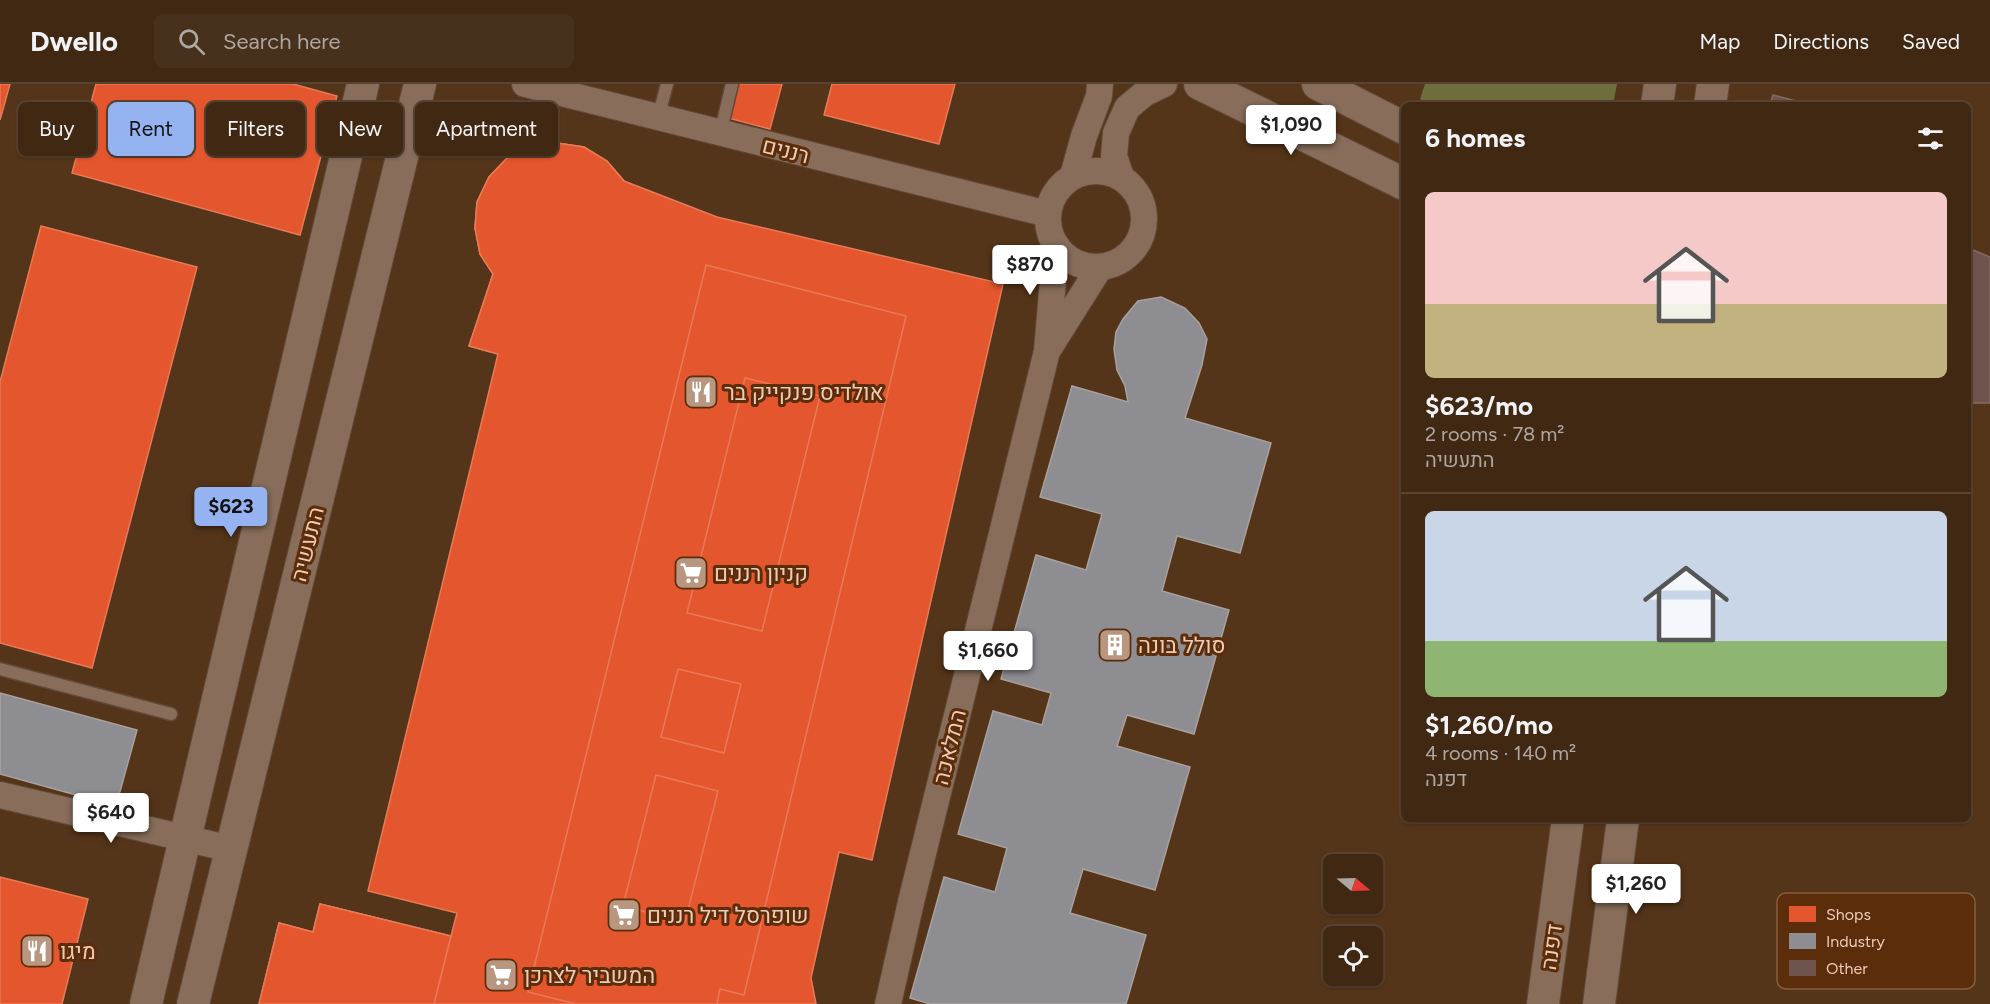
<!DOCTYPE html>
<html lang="en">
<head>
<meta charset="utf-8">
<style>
	:root { --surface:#402813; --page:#47301c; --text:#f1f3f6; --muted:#aea6a0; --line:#594433; --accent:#95b2f1 }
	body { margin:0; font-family:Figtree,Heebo,sans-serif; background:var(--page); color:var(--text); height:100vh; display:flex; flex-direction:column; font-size:22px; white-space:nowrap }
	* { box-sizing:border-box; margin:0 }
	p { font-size:20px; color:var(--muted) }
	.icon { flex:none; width:33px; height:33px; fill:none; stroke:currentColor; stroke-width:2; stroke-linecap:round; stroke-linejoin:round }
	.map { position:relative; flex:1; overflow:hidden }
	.drawer { position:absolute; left:1401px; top:18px; width:570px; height:720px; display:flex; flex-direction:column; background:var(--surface); border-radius:9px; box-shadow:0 2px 4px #0004,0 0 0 2px var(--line) }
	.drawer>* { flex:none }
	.banner { position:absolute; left:18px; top:18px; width:570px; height:54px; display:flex; gap:12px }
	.needle { width:39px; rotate:109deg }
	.buttons { position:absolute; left:1323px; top:770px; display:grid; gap:12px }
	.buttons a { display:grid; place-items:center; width:60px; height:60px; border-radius:9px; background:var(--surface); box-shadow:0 2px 4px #0004,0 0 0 2px var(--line); font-size:30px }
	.price { position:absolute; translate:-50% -51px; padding:0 14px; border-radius:6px; background:#fff; color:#222; font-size:20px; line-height:39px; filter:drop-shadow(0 2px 3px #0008) }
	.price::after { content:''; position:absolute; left:50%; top:36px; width:18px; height:14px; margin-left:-9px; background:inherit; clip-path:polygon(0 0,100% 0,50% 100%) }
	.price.active { background:var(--accent); color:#111 }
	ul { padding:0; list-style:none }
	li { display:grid; align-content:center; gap:12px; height:318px; padding:0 24px }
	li+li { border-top:2px solid var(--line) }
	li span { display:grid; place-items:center; height:186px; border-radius:9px; color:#555 }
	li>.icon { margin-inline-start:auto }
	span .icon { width:108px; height:108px; fill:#fffc; stroke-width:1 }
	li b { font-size:26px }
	h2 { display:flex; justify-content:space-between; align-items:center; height:72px; padding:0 24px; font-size:26px }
	.tag { padding:0 21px; border-radius:9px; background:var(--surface); box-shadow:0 2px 4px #0004,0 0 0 2px var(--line); font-size:21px; line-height:54px }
	.tag.active { background:var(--accent); color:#111 }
	header { display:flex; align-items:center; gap:36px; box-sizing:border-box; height:84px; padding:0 30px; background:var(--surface); border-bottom:2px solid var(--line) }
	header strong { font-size:28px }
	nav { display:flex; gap:33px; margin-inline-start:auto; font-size:21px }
	.search { width:420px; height:54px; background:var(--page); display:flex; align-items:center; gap:15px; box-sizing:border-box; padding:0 21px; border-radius:9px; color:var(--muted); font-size:22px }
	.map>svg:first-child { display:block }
	.green { fill:#6e6d3c }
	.shops { fill:#e4572e; stroke:#e77a57; stroke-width:1.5; fill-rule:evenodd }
	.industry { fill:#8d8d92; stroke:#aaa09d; stroke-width:1.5 }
	.building { fill:#6f544d; stroke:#866963; stroke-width:1.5 }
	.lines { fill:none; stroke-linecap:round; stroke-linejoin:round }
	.service-casing { stroke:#604938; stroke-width:15 }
	.minor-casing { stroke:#604938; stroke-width:28 }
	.tertiary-casing { stroke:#604938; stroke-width:34 }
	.service { stroke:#876d5a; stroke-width:12 }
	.minor { stroke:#876d5a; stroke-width:26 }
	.tertiary { stroke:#876d5a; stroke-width:32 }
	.labels { text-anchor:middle; stroke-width:6; stroke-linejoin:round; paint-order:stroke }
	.street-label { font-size:22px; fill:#efcbb6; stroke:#5b2d0b }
	.poi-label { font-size:22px; fill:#efcbb6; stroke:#5b2d0b; text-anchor:start }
	.key { fill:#5b2d0b; stroke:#875c3e; stroke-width:1.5 }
	.key-label { font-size:16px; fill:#efcbb6 }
</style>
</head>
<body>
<header>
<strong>Dwello</strong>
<div class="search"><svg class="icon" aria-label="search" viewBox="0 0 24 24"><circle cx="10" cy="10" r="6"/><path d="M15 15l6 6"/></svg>Search here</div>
<nav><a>Map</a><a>Directions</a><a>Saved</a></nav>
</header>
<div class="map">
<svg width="1990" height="920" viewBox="0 0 1990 920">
	<rect width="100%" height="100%" fill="#553519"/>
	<polygon class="green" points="1425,0 1617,0 1613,21 1429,21 1420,15"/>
	<g class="shops">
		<polygon points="0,0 10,0 0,36"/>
		<polygon points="96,0 293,0 337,12 300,151 72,89"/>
		<polygon points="737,0 782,0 770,45 728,34"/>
		<polygon points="832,0 955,0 939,60 824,31"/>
		<polygon points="557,59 584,63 607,77 624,97 634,122 636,149 628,174 613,196 592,212 562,220 555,243 516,231 502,256 498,270 469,262 493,190 480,170 475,144 477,118 489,93 507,74 531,62"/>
		<polygon points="557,59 584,63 607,77 624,97 717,133 1003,200 872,776 839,768 811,894 816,920 259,920 279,839 313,848 320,820 451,852 457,829 368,807 498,270 469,262 493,190 480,170 475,144 477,118 489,93 507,74 531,62"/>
		<polygon points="41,142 197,183 92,584 0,559 0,298"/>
		<path d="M 706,181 L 906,232 L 744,911 L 720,905 L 717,920 L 576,920 L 528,908 ZM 745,294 L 820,312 L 762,547 L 687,529 ZM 678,585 L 741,600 L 724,669 L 661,653 ZM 656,691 L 718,707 L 685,838 L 623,822 Z"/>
		<polygon points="0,793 88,815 62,920 0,920"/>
		<polygon points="320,820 451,852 434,920 259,920 279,839 313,848"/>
	</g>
	<g class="industry">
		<polygon points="1161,213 1185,224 1199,239 1207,255 1202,281 1185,334 1271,359 1240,469 1177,452 1162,507 1229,526 1194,650 1127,631 1117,662 1190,683 1155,806 1083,785 1070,829 1146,851 1126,920 930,920 910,914 944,793 995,808 1007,764 958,750 993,627 1042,641 1051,609 1001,595 1036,471 1086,486 1102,430 1040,413 1072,302 1128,318 1125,302 1117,286 1114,265 1116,248 1123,235 1138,217"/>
		<polygon points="0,609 137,646 116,722 0,690"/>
	</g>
	<g class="building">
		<polygon points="1773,11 1800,18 1799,21 1770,21"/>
		<polygon points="1968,164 1990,173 1990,319 1968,319"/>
	</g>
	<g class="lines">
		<g class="service-casing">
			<g id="service">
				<polyline points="658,34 667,0"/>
				<polyline points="720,50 732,0"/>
				<polyline points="0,585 171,630"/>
			</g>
		</g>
		<g class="minor-casing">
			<g id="minor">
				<polyline points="525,0 1048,130"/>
				<circle cx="1096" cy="135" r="48"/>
				<polyline points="1073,92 1084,52 1099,12 1100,0"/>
				<polyline points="1121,93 1114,72 1116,49 1127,24 1145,9 1164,0"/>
				<polyline points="1049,264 1100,183"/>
				<polyline points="0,711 231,765"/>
				<polyline points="888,920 911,818 1047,267 1056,161"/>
			</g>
		</g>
		<g class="tertiary-casing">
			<g id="tertiary">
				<polyline points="1200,0 1404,100"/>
				<polyline points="1318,0 1404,44"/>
				<polyline points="1657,21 1660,0"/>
				<polyline points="1710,21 1713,0"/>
				<polyline points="146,920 363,0"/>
				<polyline points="193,920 420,0"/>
				<polyline points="1543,920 1568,735"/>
				<polyline points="1599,920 1623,735"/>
			</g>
		</g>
		<use href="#service" class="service"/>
		<use href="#minor" class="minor"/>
		<use href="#tertiary" class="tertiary"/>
	</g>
	<defs>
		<g id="restaurant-square" transform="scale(1.725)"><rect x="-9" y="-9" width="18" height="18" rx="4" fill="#b9967f" stroke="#5b2d0b"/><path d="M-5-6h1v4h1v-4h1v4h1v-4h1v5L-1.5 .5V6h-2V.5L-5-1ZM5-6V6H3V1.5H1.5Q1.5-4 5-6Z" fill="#fff"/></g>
		<g id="supermarket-square" transform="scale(1.725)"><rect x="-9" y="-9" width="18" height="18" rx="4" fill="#b9967f" stroke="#5b2d0b"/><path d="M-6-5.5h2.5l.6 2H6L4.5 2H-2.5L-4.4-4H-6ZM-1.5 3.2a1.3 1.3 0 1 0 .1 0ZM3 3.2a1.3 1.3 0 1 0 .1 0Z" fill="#fff"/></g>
		<g id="building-square" transform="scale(1.725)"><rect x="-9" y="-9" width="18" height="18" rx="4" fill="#b9967f" stroke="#5b2d0b"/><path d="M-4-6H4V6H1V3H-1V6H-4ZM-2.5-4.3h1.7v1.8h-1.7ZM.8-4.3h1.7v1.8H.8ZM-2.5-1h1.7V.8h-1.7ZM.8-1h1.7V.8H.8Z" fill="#fff"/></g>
	</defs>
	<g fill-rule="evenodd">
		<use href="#restaurant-square" x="701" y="308"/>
		<use href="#supermarket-square" x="691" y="489"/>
		<use href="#building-square" x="1115" y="561"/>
		<use href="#supermarket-square" x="624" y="831"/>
		<use href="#restaurant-square" x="37" y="867"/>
		<use href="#supermarket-square" x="501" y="891"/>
	</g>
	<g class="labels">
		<g class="street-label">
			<text transform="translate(786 66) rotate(14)" y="8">רננים</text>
			<text transform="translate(307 460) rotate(-76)" y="8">התעשיה</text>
			<text transform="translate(949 663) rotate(-76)" y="8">המלאכה</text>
			<text transform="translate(1551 863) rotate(-82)" y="8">דפנה</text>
		</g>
		<g class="poi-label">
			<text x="724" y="316">אולדיס פנקייק בר</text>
			<text x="714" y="497">קניון רננים</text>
			<text x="1138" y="569">סולל בונה</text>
			<text x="647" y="839">שופרסל דיל רננים</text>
			<text x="60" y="875">מיגו</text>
			<text x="524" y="899">המשביר לצרכן</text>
		</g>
	</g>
	<rect x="1777" y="809" width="198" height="96" rx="9" class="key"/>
	<rect x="1789" y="822" width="27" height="16" fill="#e4572e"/>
	<rect x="1789" y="849" width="27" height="16" fill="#8d8d92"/>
	<rect x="1789" y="876" width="27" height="16" fill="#6f544d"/>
	<g class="key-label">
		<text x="1826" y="836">Shops</text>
		<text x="1826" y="863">Industry</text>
		<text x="1826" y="890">Other</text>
	</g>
</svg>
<div class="buttons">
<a><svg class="needle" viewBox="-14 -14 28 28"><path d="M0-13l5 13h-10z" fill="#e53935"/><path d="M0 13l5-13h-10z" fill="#aea6a0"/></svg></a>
<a><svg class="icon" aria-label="locate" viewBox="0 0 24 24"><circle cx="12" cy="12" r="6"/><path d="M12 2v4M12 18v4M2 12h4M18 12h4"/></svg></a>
</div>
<b class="price" style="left:1291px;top:72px">$1,090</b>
<b class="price" style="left:1030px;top:212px">$870</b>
<b class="price active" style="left:231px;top:454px">$623</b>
<b class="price" style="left:988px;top:598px">$1,660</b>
<b class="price" style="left:111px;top:760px">$640</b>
<b class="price" style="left:1636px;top:831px">$1,260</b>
<div class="banner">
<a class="tag">Buy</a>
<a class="tag active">Rent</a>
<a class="tag">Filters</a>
<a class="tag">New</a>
<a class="tag">Apartment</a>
</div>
<section class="drawer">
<h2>6 homes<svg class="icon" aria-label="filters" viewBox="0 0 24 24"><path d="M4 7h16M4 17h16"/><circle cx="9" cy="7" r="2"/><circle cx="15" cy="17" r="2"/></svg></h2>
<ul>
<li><span style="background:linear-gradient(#f6c9c9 60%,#c2b280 0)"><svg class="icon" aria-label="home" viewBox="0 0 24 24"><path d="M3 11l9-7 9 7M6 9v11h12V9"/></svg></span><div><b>$623/mo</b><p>2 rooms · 78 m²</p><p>התעשיה</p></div></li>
<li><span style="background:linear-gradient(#c9d6e8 70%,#8fb573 0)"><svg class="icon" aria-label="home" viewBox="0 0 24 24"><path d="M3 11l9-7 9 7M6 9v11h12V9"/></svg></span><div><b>$1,260/mo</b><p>4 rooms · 140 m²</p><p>דפנה</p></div></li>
</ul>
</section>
</div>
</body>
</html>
